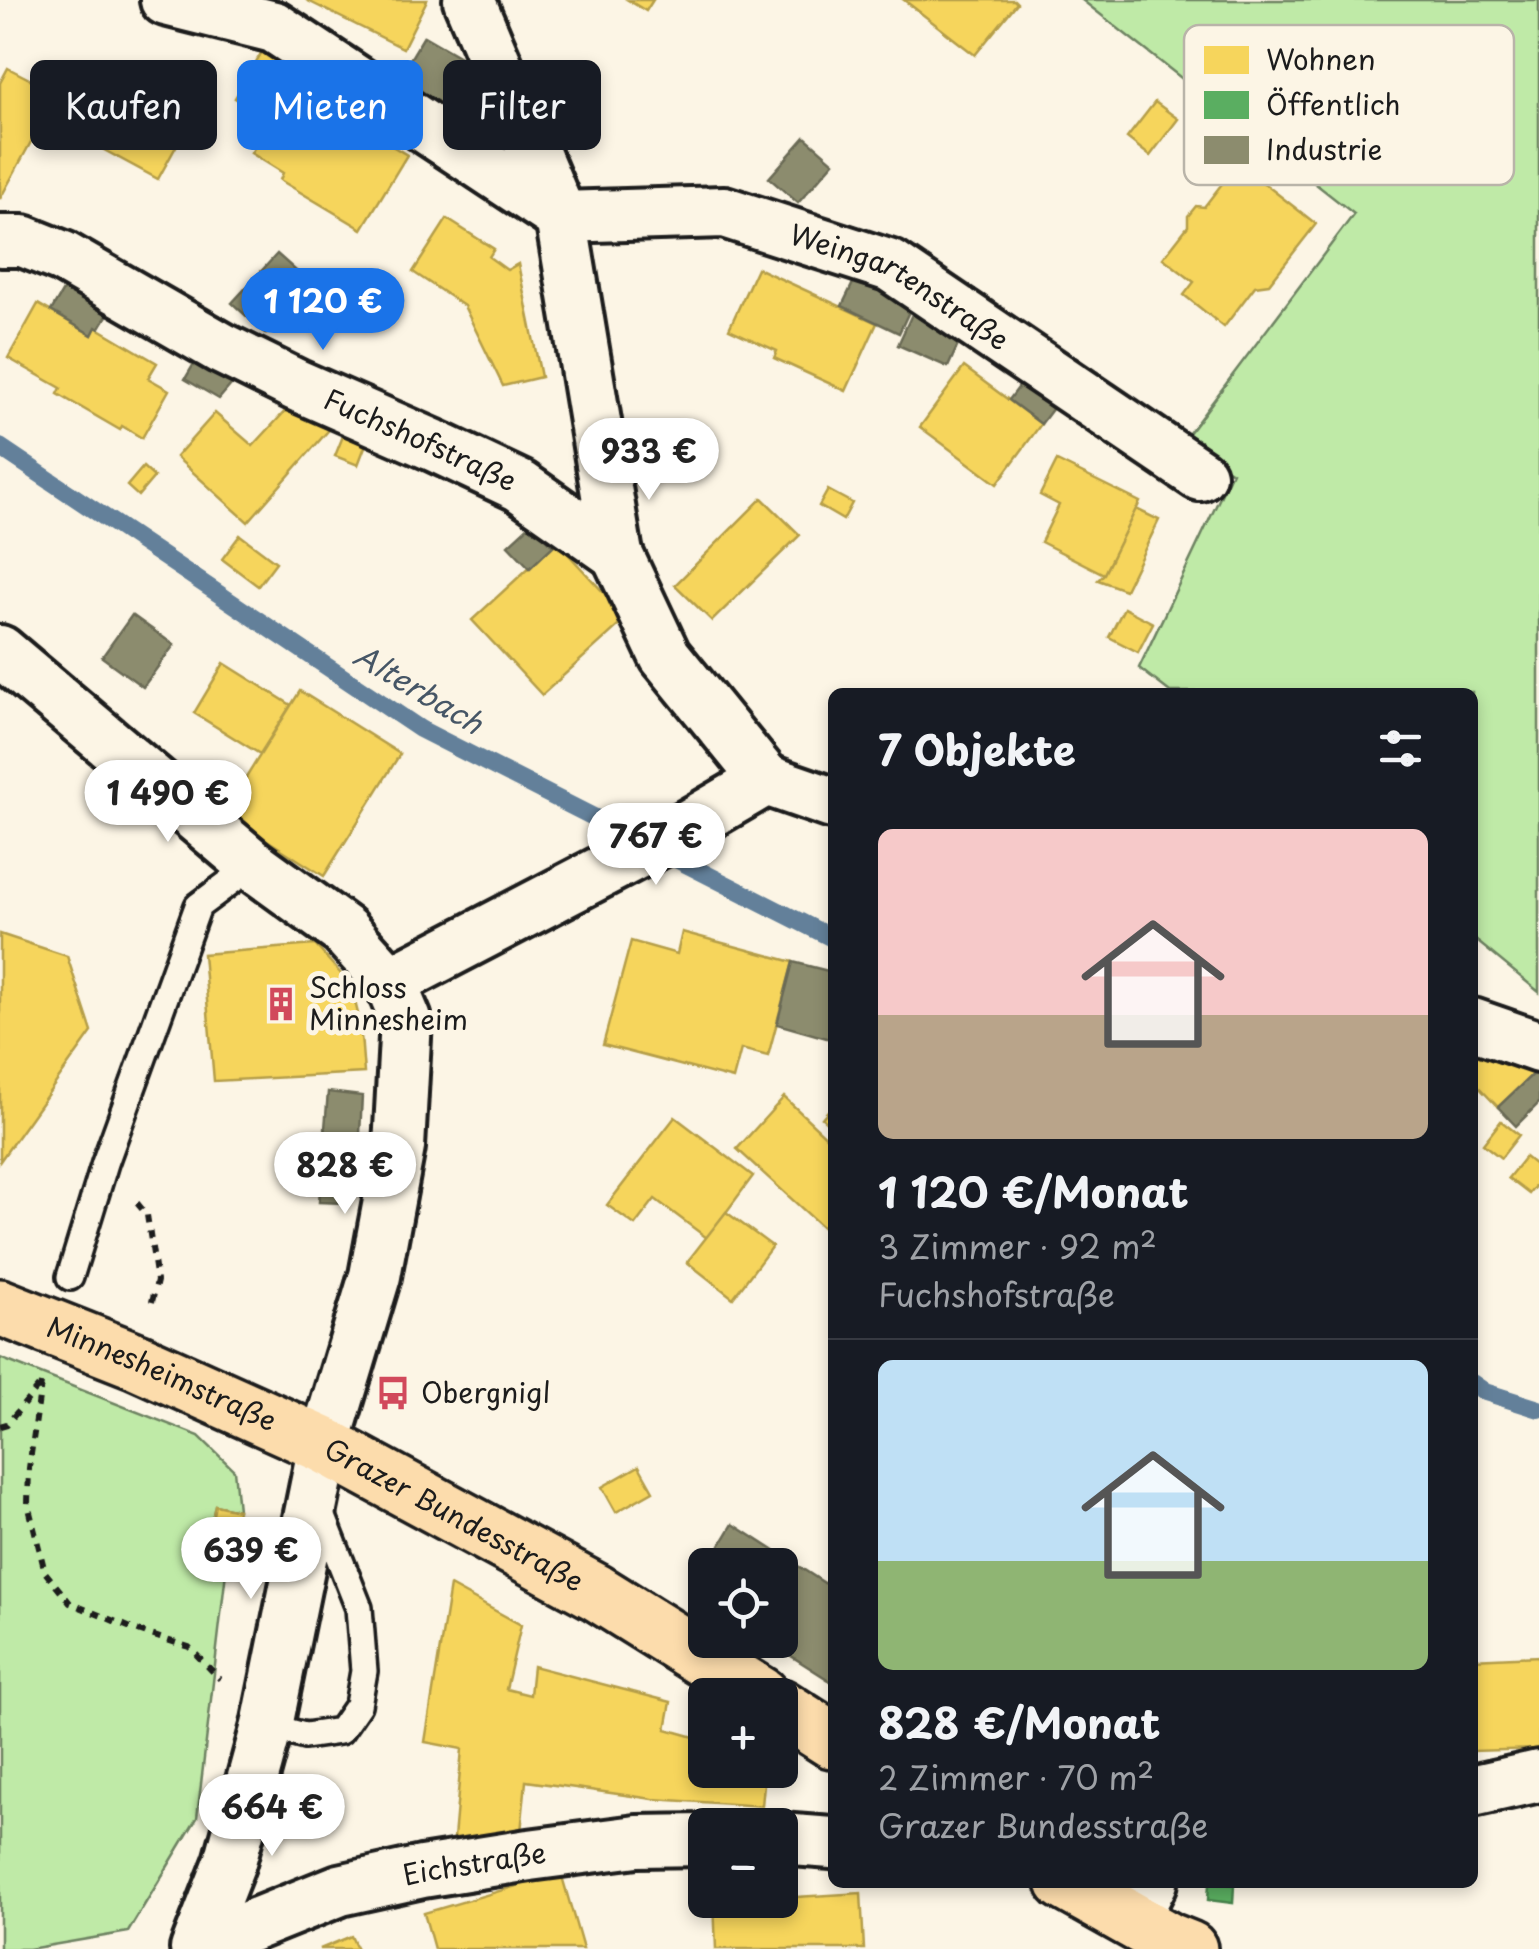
<!DOCTYPE html>
<html lang="de">
<head>
<meta charset="utf-8">
<style>
	:root { --surface:#171b24; --page:#242831; --text:#f1f3f6; --muted:#9ea1a6; --line:#363941; --accent:#1a73e8 }
	body { margin:0; font-family:"Playpen Sans",sans-serif; background:var(--page); color:var(--text); height:100vh; display:flex; flex-direction:column; font-size:38px; white-space:nowrap }
	* { box-sizing:border-box; margin:0 }
	p { font-size:32px; color:var(--muted) }
	.icon { flex:none; width:55px; height:55px; fill:none; stroke:currentColor; stroke-width:2; stroke-linecap:round; stroke-linejoin:round }
	.map { position:relative; flex:1; overflow:hidden }
	.sheet { position:absolute; left:828px; top:688px; width:650px; height:1200px; display:flex; flex-direction:column; background:var(--surface); border-radius:15px; box-shadow:0 5px 15px #0003 }
	.sheet>* { flex:none }
	.guide { position:absolute; left:30px; top:60px; width:648px; height:90px; display:flex; gap:20px }
	.controls { position:absolute; left:688px; top:1548px; display:grid; gap:20px }
	.controls a { display:grid; place-items:center; width:110px; height:110px; border-radius:15px; background:var(--surface); box-shadow:0 5px 15px #0003; font-size:50px }
	.price { position:absolute; translate:-50% -85px; padding:0 22px; border-radius:35px; background:#fff; color:#222; font-size:32px; line-height:65px; filter:drop-shadow(0 2px 5px #0008) }
	.price::after { content:''; position:absolute; left:50%; top:60px; width:30px; height:22px; margin-left:-15px; background:inherit; clip-path:polygon(0 0,100% 0,50% 100%) }
	.price.active { background:var(--accent); color:#fff }
	ul { padding:0; list-style:none }
	li { display:grid; align-content:center; gap:20px; height:530px; padding:0 50px }
	li+li { border-top:2px solid var(--line) }
	li span { display:grid; place-items:center; height:310px; border-radius:15px; color:#555 }
	li>.icon { margin-inline-start:auto }
	span .icon { width:180px; height:180px; fill:#fffc; stroke-width:1 }
	li b { font-size:42px }
	h2 { display:flex; justify-content:space-between; align-items:center; height:120px; padding:0 50px; font-size:42px }
	.tag { padding:0 35px; border-radius:15px; background:var(--surface); box-shadow:0 5px 15px #0003; font-size:35px; line-height:90px }
	.tag.active { background:var(--accent); color:#fff }
	.map>svg:first-child { display:block }
	.green { fill:#bfeaa7; stroke:#6e8362; stroke-width:2.5 }
	.homes { fill:#f6d55c; stroke:#b59e49; stroke-width:2.5 }
	.public { fill:#5aae61; stroke:#47824c; stroke-width:2.5 }
	.industry { fill:#8c8c6e; stroke:#6a6a55; stroke-width:2.5 }
	.lines { fill:none; stroke-linecap:round; stroke-linejoin:round }
	.stream { stroke:#63809a; stroke-width:18 }
	.service-casing { stroke:#1c1c1c; stroke-width:32 }
	.minor-casing { stroke:#1c1c1c; stroke-width:58 }
	.primary-casing { stroke:#1c1c1c; stroke-width:62 }
	.path { stroke:#1c1c1c; stroke-width:6; stroke-dasharray:8 8; stroke-linecap:butt }
	.service { stroke:#fcf5e5; stroke-width:25 }
	.minor { stroke:#fcf5e5; stroke-width:50 }
	.primary { stroke:#fcdcac; stroke-width:55 }
	.labels { text-anchor:middle; stroke-width:10; stroke-linejoin:round; paint-order:stroke }
	.street-label { font-size:28px; fill:#1c1c1c; stroke:#fcf5e5 }
	.poi-label { font-size:28px; fill:#1c1c1c; stroke:#fcf5e5; text-anchor:start }
	.water-label { font-size:30px; font-style:italic; fill:#465666; stroke:#fcf5e5 }
	.key { fill:#fcf5e5; stroke:#b9b4a9; stroke-width:2.5 }
	.key-label { font-size:28px; fill:#1c1c1c }
</style>
</head>
<body>
<div class="map">
<svg width="1539" height="1949" viewBox="0 0 1539 1949">
	<rect width="100%" height="100%" fill="#fcf5e5"/>
	<filter id="ink" filterUnits="userSpaceOnUse"><feTurbulence type="fractalNoise" baseFrequency=".01" numOctaves="2"/><feDisplacementMap in="SourceGraphic" scale="20" xChannelSelector="R" yChannelSelector="G"/><feConvolveMatrix kernelMatrix="1 2 1 2 8 2 1 2 1" color-interpolation-filters="sRGB"/></filter>
	<g filter="url(#ink)">
		<g class="green">
			<polygon points="1082,0 1539,0 1539,992 1473,938 1472,692 1170,692 1139,668 1232,472 1183,441 1354,214"/>
			<polygon points="0,1358 199,1436 234,1470 238,1510 215,1505 206,1549 228,1555 197,1818 128,1932 29,1949 0,1949"/>
		</g>
		<g class="homes">
			<polygon points="306,0 427,0 403,48"/>
			<polygon points="628,0 653,0 646,11"/>
			<polygon points="904,0 1014,0 1017,3 975,55"/>
			<polygon points="263,50 341,97 333,110 407,155 362,229 280,180 283,173 251,153 271,120 235,98"/>
			<polygon points="8,68 66,98 53,123 44,118 0,199 0,83"/>
			<polygon points="118,72 194,114 158,179 82,138"/>
			<polygon points="1155,102 1178,119 1150,156 1127,138"/>
			<polygon points="1238,163 1316,224 1269,284 1255,286 1224,327 1184,295 1194,282 1163,258 1188,226 1188,216 1196,206 1204,207"/>
			<polygon points="447,219 494,249 489,257 507,270 518,264 541,377 503,386 464,306 413,272"/>
			<polygon points="757,268 877,323 846,391 774,358 777,351 729,329"/>
			<polygon points="38,304 92,335 96,327 157,363 148,378 169,390 142,438 122,426 120,430 58,394 61,388 8,358"/>
			<polygon points="964,367 1041,424 997,484 920,427"/>
			<polygon points="289,407 334,424 248,522 176,457 215,413 253,446"/>
			<polygon points="343,436 366,444 358,465 335,456"/>
			<polygon points="1057,461 1140,502 1104,574 1041,542 1059,505 1040,495"/>
			<polygon points="143,467 154,477 138,496 127,486"/>
			<polygon points="828,490 852,503 843,520 819,506"/>
			<polygon points="762,498 800,535 712,621 675,585"/>
			<polygon points="1136,509 1159,520 1125,590 1098,580 1104,574"/>
			<polygon points="240,535 276,562 258,586 222,559"/>
			<polygon points="557,542 627,618 542,695 472,620"/>
			<polygon points="1124,608 1153,623 1138,652 1109,637"/>
			<polygon points="224,663 291,705 260,754 194,713"/>
			<polygon points="300,691 400,754 324,876 224,813"/>
			<polygon points="682,932 793,962 768,1056 741,1049 733,1079 603,1045 631,941 677,954"/>
			<polygon points="0,934 67,956 92,1032 0,1161"/>
			<polygon points="315,945 351,985 360,1022 364,1073 214,1081 203,954"/>
			<polygon points="1472,1037 1535,1073 1498,1107 1472,1080"/>
			<polygon points="784,1097 832,1142 832,1236 737,1149"/>
			<polygon points="832,1106 832,1127 822,1118"/>
			<polygon points="675,1117 753,1176 707,1238 655,1199 635,1225 607,1205"/>
			<polygon points="1501,1121 1519,1135 1501,1158 1483,1144"/>
			<polygon points="1525,1157 1539,1168 1539,1181 1529,1194 1508,1178"/>
			<polygon points="726,1212 772,1246 733,1298 687,1262"/>
			<polygon points="639,1466 653,1491 616,1512 602,1487"/>
			<polygon points="215,1505 238,1510 228,1555 206,1550"/>
			<polygon points="450,1586 521,1625 506,1689 530,1695 533,1666 671,1702 666,1729 705,1740 705,1770 760,1770 765,1773 762,1806 653,1799 526,1781 521,1832 454,1838 462,1749 425,1742"/>
			<polygon points="1539,1656 1539,1749 1472,1751 1472,1659"/>
			<polygon points="561,1873 583,1949 434,1949 424,1913"/>
			<polygon points="861,1893 864,1949 716,1949 714,1901 780,1900 780,1898"/>
			<polygon points="351,1936 357,1949 320,1949"/>
		</g>
		<polygon class="public" points="1209,1884 1234,1885 1233,1903 1208,1900"/>
		<g class="industry">
			<polygon points="424,36 467,61 452,87 468,97 454,121 394,86"/>
			<polygon points="805,137 834,162 798,203 769,178"/>
			<polygon points="277,254 312,285 266,334 232,303"/>
			<polygon points="855,279 912,305 899,333 842,306"/>
			<polygon points="67,284 111,309 99,329 96,327 92,335 51,311"/>
			<polygon points="913,312 963,334 948,367 898,345"/>
			<polygon points="198,357 236,379 219,399 185,379"/>
			<polygon points="1024,380 1056,404 1041,424 1009,400"/>
			<polygon points="532,523 553,546 530,568 508,545"/>
			<polygon points="132,615 174,645 143,687 102,657"/>
			<polygon points="793,962 832,972 832,1030 830,1039 777,1024"/>
			<polygon points="1539,1068 1539,1103 1516,1126 1498,1107"/>
			<polygon points="328,1092 362,1096 359,1152 345,1203 319,1202"/>
			<polygon points="733,1524 832,1588 832,1682 766,1640 780,1640 780,1565 742,1565 718,1549"/>
		</g>
		<g class="lines">
			<g class="stream">
				<polyline points="0,447 420,729 832,938"/>
				<polyline points="1472,1383 1485,1392 1539,1409"/>
			</g>
			<g class="service-casing">
				<g id="service">
					<polyline points="70,1277 105,1163 198,906 253,865"/>
					<polyline points="267,1726 305,1736 340,1731 358,1705 364,1671 359,1608 319,1507"/>
				</g>
			</g>
			<g class="minor-casing">
				<g id="minor">
					<polyline points="166,0 274,27 561,217"/>
					<polyline points="469,0 561,217 617,554 665,656 766,780"/>
					<path id="s1" d="M 561,217 L 724,212 L 891,266 L 1200,475"/>
					<path id="s2" d="M 0,241 L 23,241 L 63,257 L 221,348 L 296,385 L 433,445 L 520,486 L 617,554"/>
					<polyline points="0,651 253,865 344,931 390,982 406,1020 399,1147 375,1276 324,1445 267,1726 230,1862 196,1949"/>
					<polyline points="390,982 670,836 766,780 832,803"/>
					<polyline points="1472,1024 1539,1047"/>
					<polyline points="1472,1791 1539,1776"/>
					<polyline points="780,1839 832,1843"/>
					<polyline points="1132,1921 1152,1882"/>
					<path id="s3" d="M 198,1947 L 340,1890 L 422,1872 L 529,1855 L 637,1841 L 705,1840"/>
				</g>
			</g>
			<g class="primary-casing">
				<g id="primary">
					<path id="s4" d="M 0,1307 L 137,1361 L 324,1445 L 596,1592 L 761,1695"/>
					<polyline points="780,1707 832,1740"/>
					<polyline points="1064,1882 1169,1941 1189,1949"/>
				</g>
			</g>
			<g class="path">
				<polyline points="137,1203 147,1215 157,1281 151,1306"/>
				<polyline points="41,1384 29,1468 28,1504 45,1572 70,1603 141,1632 189,1647 220,1679"/>
				<polyline points="0,1426 7,1424 40,1385"/>
			</g>
			<use href="#service" class="service"/>
			<use href="#minor" class="minor"/>
			<use href="#primary" class="primary"/>
		</g>
	</g>
	<defs>
		<g id="building-bare" transform="scale(2.7)"><path d="M-4-6H4V6H1V3H-1V6H-4ZM-2.5-4.3h1.7v1.8h-1.7ZM.8-4.3h1.7v1.8H.8ZM-2.5-1h1.7V.8h-1.7ZM.8-1h1.7V.8H.8Z" fill="#d1495b" stroke="#fcf5e5" stroke-width="2.5" paint-order="stroke"/></g>
		<g id="bus-bare" transform="scale(2.7)"><path d="M-5-6H5V4H4V6H2V4H-2V6H-4V4H-5ZM-3.5-4V0h7V-4ZM-3.5 1.2v1.5H-2V1.2ZM2 1.2v1.5H3.5V1.2Z" fill="#d1495b" stroke="#fcf5e5" stroke-width="2.5" paint-order="stroke"/></g>
	</defs>
	<g fill-rule="evenodd">
		<use href="#building-bare" x="281" y="1004"/>
		<use href="#bus-bare" x="393" y="1393"/>
	</g>
	<g class="labels">
		<g class="street-label">
			<text dy="10" stroke="none"><textPath href="#s1" startOffset="355">Weingartenstraße</textPath></text>
			<text dy="10" stroke="none"><textPath href="#s2" startOffset="468">Fuchshofstraße</textPath></text>
			<text dy="10" stroke="none"><textPath href="#s4" startOffset="175">Minnesheimstraße</textPath></text>
			<text dy="10" stroke="none"><textPath href="#s4" startOffset="500">Grazer Bundesstraße</textPath></text>
			<text dy="10" stroke="none"><textPath href="#s3" startOffset="290">Eichstraße</textPath></text>
		</g>
		<g class="poi-label">
			<text x="309" y="998">Schloss<tspan x="309" dy="32">Minnesheim</tspan></text>
			<text x="421" y="1403">Obergnigl</text>
		</g>
		<g class="water-label">
			<text transform="translate(418 690) rotate(31)" y="10">Alterbach</text>
		</g>
	</g>
	<rect x="1184" y="25" width="330" height="160" rx="15" class="key"/>
	<rect x="1204" y="46" width="45" height="28" fill="#f6d55c"/>
	<rect x="1204" y="91" width="45" height="28" fill="#5aae61"/>
	<rect x="1204" y="136" width="45" height="28" fill="#8c8c6e"/>
	<g class="key-label">
		<text x="1266" y="70">Wohnen</text>
		<text x="1266" y="115">Öffentlich</text>
		<text x="1266" y="160">Industrie</text>
	</g>
</svg>
<div class="controls">
<a><svg class="icon" aria-label="locate" viewBox="0 0 24 24"><circle cx="12" cy="12" r="6"/><path d="M12 2v4M12 18v4M2 12h4M18 12h4"/></svg></a>
<a>+</a>
<a>−</a>
</div>
<b class="price active" style="left:323px;top:353px">1 120 €</b>
<b class="price" style="left:649px;top:503px">933 €</b>
<b class="price" style="left:168px;top:845px">1 490 €</b>
<b class="price" style="left:656px;top:888px">767 €</b>
<b class="price" style="left:345px;top:1217px">828 €</b>
<b class="price" style="left:251px;top:1602px">639 €</b>
<b class="price" style="left:272px;top:1859px">664 €</b>
<div class="guide">
<a class="tag">Kaufen</a>
<a class="tag active">Mieten</a>
<a class="tag">Filter</a>
</div>
<section class="sheet">
<h2>7 Objekte<svg class="icon" aria-label="filters" viewBox="0 0 24 24"><path d="M4 7h16M4 17h16"/><circle cx="9" cy="7" r="2"/><circle cx="15" cy="17" r="2"/></svg></h2>
<ul>
<li><span style="background:linear-gradient(#f6c9c9 60%,#b9a48a 0)"><svg class="icon" aria-label="home" viewBox="0 0 24 24"><path d="M3 11l9-7 9 7M6 9v11h12V9"/></svg></span><div><b>1 120 €/Monat</b><p>3 Zimmer · 92 m²</p><p>Fuchshofstraße</p></div></li>
<li><span style="background:linear-gradient(#bfe0f5 65%,#8fb573 0)"><svg class="icon" aria-label="home" viewBox="0 0 24 24"><path d="M3 11l9-7 9 7M6 9v11h12V9"/></svg></span><div><b>828 €/Monat</b><p>2 Zimmer · 70 m²</p><p>Grazer Bundesstraße</p></div></li>
</ul>
</section>
</div>
</body>
</html>
